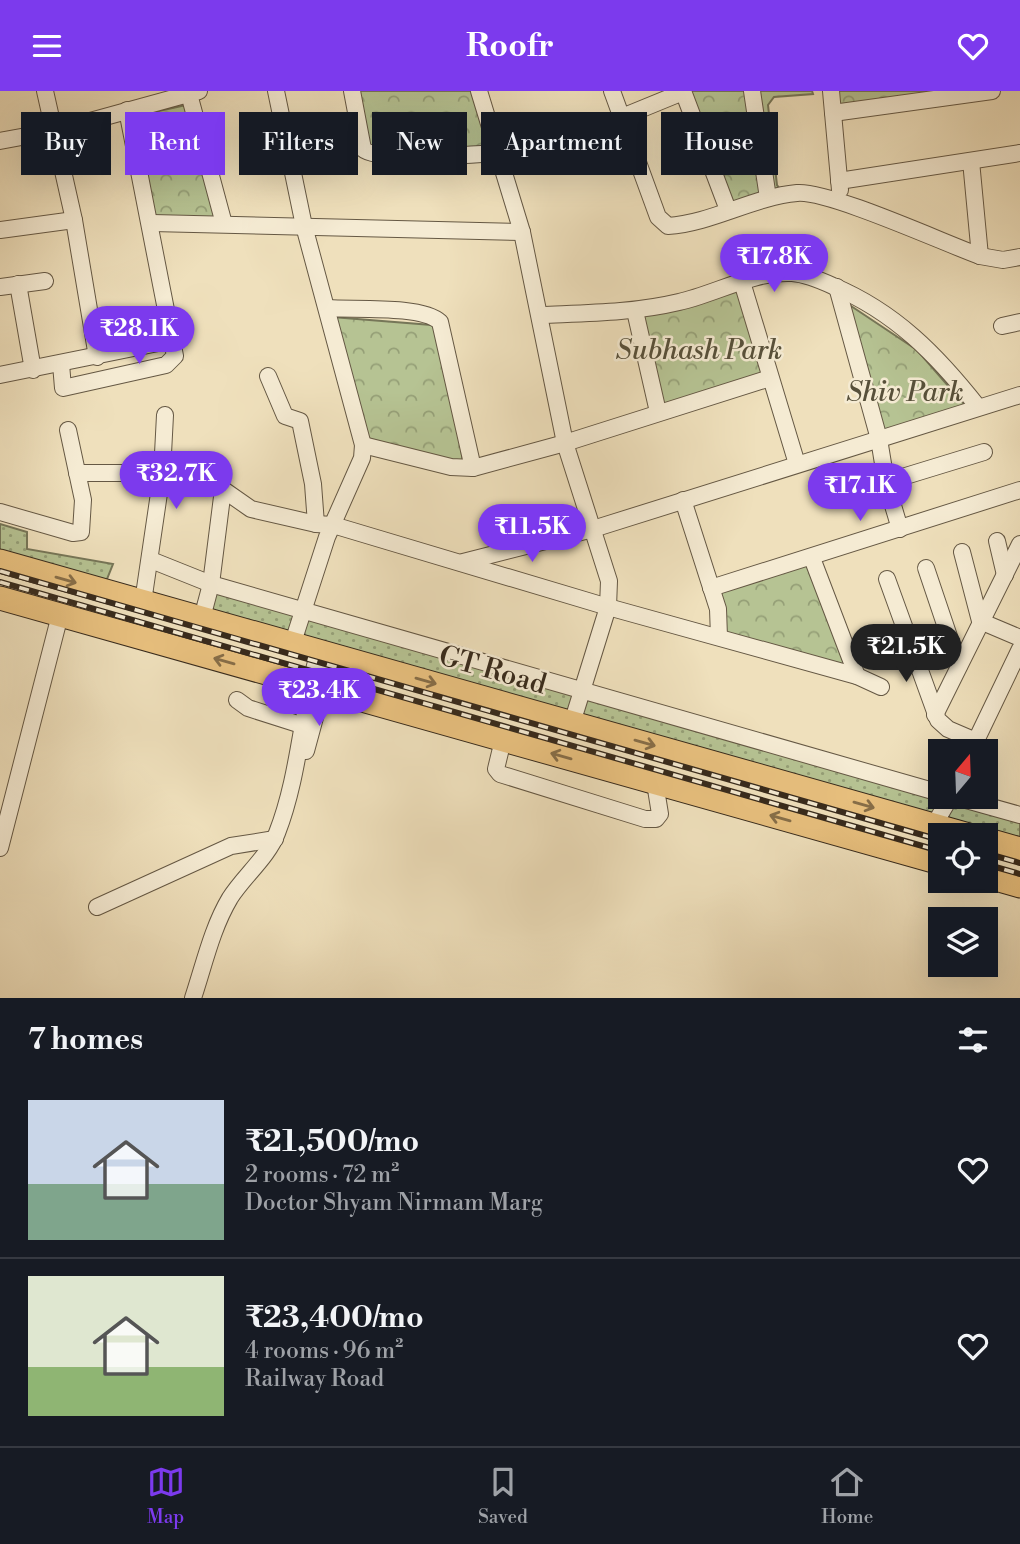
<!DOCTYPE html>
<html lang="en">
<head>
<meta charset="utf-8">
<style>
	:root { --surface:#171b24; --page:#242831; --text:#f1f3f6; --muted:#9ea1a6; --line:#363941; --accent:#7c3aed }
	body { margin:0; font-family:"Libre Bodoni",serif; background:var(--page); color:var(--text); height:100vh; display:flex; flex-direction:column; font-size:26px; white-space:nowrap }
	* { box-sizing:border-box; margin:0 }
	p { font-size:23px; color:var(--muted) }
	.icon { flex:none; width:38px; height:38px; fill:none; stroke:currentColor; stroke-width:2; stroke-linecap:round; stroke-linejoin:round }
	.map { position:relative; height:907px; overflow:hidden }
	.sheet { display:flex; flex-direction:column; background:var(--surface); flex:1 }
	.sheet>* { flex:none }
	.guide { position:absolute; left:21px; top:21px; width:978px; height:63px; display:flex; gap:14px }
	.needle { width:46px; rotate:19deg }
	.fabs { position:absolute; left:928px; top:648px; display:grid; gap:14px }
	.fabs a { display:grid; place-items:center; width:70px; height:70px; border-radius:0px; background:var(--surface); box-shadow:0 7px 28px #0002; font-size:35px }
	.price { position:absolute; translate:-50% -60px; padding:0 16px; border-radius:24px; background:var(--accent); color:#fff; font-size:23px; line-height:46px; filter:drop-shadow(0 2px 4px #0008) }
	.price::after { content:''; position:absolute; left:50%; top:42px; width:21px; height:16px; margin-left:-10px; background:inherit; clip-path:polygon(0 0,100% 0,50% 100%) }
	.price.on { background:#222; color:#fff }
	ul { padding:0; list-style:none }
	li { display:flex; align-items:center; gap:21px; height:175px; padding:0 28px }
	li+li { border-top:2px solid var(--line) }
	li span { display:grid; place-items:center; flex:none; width:196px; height:140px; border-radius:0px; color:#555 }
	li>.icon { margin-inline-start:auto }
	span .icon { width:84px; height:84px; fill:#fffc; stroke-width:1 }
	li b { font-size:30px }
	h2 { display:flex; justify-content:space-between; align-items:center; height:84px; padding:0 28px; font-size:30px }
	.chip { padding:0 24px; border-radius:0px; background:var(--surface); box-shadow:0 7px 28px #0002; font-size:24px; line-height:63px }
	.chip.on { background:var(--accent); color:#fff }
	header { display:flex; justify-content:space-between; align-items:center; height:91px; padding:0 28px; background:var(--accent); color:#fff; font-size:32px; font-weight:800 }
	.menu { display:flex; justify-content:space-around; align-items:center; height:98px; border-top:2px solid var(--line); background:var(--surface); font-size:19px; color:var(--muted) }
	.menu a { display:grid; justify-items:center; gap:4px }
	.menu .on { color:var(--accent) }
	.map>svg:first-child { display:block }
	.grass { fill:url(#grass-dots); stroke:#767658; stroke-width:2 }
	.park { fill:url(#park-crowns); stroke:#767658; stroke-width:2 }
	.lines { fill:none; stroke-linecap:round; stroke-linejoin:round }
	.minor-casing { stroke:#655844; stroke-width:18 }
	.highway-casing { stroke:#372a1c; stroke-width:25 }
	.minor { stroke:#f5ebd3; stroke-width:16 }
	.highway { stroke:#e8c07e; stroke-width:23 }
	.rail-casing { stroke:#372a1c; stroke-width:6 }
	.rail { stroke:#f5ebd3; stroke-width:3.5; stroke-dasharray:10; stroke-linecap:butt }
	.oneway { stroke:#876e48 }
	.labels { text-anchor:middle; stroke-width:5; stroke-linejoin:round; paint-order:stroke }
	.park-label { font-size:28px; font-style:italic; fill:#57503a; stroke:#f5ebd3 }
	.street-label { font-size:28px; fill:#372a1c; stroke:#f5ebd3 }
</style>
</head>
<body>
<header><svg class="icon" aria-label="menu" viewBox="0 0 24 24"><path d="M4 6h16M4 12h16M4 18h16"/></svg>Roofr<svg class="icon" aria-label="heart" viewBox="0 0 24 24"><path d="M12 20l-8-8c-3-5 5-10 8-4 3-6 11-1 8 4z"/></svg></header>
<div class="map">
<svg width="1020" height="907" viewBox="0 0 1020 907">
	<defs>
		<pattern id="grass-dots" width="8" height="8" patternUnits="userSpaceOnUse" patternTransform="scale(1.75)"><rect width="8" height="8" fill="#b6c393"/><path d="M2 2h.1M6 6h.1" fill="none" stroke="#959f77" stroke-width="1.8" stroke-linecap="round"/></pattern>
		<pattern id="park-crowns" width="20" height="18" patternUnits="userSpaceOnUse" patternTransform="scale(1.75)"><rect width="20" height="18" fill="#b6c393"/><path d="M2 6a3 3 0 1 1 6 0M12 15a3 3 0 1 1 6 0" fill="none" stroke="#959f77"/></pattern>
	</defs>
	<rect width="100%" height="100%" fill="#efe0bc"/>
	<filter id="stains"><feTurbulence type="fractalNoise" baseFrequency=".00286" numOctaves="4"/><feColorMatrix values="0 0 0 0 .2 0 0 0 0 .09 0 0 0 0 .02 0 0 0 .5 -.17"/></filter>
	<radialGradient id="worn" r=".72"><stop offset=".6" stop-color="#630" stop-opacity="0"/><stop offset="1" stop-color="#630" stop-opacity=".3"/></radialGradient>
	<g class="grass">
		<polygon points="0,433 27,441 27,458 113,473 103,498 0,469"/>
		<polygon points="212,494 1020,724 1020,758 205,528"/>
	</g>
	<g class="park">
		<polygon points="356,0 474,0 490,66 367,65"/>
		<polygon points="685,0 812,0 813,3 774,6 768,14 777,94 783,102 731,118"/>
		<polygon points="835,0 959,0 835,19"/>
		<polygon points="195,12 224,129 154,127 132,26"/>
		<polygon points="741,195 767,291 663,323 638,222"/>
		<polygon points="842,209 917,259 970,320 881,343"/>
		<polygon points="332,226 444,235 464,379 368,350"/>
		<polygon points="806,471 847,580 722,544 719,500"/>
	</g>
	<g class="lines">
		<g class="minor-casing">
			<g id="minor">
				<polyline points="45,0 74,129 97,266"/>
				<polyline points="276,0 304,135 363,354 362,367 327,446 293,551"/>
				<path d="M 352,0 L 363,58 C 378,72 474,63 500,62"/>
				<polyline points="479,0 522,141 565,352 609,490 608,516 572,632"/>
				<path d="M 612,0 L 658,126 L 668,135 C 712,132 753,106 797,102 C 828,99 944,152 980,165 L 1003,169 L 1020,166"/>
				<polyline points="683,0 728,119"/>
				<polyline points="752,0 768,107"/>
				<polyline points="831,0 840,99"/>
				<polyline points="189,3 224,133"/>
				<polyline points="833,22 992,0"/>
				<polyline points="622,26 683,1"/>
				<polyline points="0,50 54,40 199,0"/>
				<polyline points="502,69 577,43"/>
				<polyline points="971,70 980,165"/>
				<polyline points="839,90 1020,62"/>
				<polyline points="152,132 522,141"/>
				<polyline points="0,139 74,129"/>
				<polyline points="742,191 797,373"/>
				<polyline points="18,193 33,279"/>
				<polyline points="0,196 45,190"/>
				<polyline points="837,196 879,348 886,391 900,438"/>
				<path d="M 328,217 C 354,219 422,214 440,231 L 473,377"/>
				<polyline points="635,220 658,321"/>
				<path d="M 541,224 C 587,222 633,222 679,211 C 715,203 754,180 792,182 C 806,183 820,189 833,195 C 895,221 937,264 978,316"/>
				<polyline points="1002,235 1020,231"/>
				<polyline points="61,273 63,297 166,274 175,265 127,19"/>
				<polyline points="0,284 173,249"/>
				<polyline points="268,285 285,325 300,330 313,393 316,433"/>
				<polyline points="363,354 451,376 473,377 565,352 770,287"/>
				<polyline points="77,382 162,382 218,395 251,418 316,433 333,434 608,516 857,585 881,596"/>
				<polyline points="886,391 984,361"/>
				<polyline points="683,409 718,518 719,546"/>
				<polyline points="0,421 73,442 81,441 83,409 68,339"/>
				<polyline points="997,450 1005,484"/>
				<polyline points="962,461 980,530 1020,547"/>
				<polyline points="812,467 857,585"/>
				<polyline points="151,469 211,493 940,702"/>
				<polyline points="463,471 593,438 1020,304"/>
				<polyline points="926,477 959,575"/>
				<polyline points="887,488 938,629 948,638 976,650"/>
				<polyline points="711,497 1020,399"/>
				<polyline points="143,511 162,382 165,324"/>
				<polyline points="202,527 211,493 223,398"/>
				<polyline points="237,609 248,617 301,634"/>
				<polyline points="935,624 1020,453"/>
				<polyline points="503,649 496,678 500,683 645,728 656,728 660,723 655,692"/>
				<polyline points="306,660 332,564"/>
				<polyline points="971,660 1020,558"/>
				<polyline points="952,705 1020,724"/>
				<polyline points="934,734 951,705"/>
				<polyline points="0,757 60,524"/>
				<polyline points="97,816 231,755 275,748"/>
				<path d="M 193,907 C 204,874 212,837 230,807 C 244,785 268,766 277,742 C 300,683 301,620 319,560"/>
			</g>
		</g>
		<g class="highway-casing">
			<g id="highway">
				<polyline points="0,470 969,744"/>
				<polyline points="0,507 940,772"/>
				<polyline points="985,748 1020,758"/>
				<polyline points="985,785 1020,795"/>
			</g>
		</g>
		<use href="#minor" class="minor"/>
		<use href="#highway" class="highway"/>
		<g class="rail-casing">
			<g id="rail">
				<polyline points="0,480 940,749"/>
				<polyline points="0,491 940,760"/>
				<polyline points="985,762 1020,772"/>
				<polyline points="985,773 1020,783"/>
			</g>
		</g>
		<use href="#rail" class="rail"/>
	</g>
	<defs><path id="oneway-shaft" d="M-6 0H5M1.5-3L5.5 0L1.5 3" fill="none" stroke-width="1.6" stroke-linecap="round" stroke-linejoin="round" transform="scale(1.75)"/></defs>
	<g class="oneway">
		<use href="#oneway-shaft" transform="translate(66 489) rotate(16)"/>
		<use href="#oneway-shaft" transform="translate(224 570) rotate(-164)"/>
		<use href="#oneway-shaft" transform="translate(426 590) rotate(16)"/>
		<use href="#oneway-shaft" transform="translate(645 652) rotate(16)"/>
		<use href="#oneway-shaft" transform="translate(561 665) rotate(-164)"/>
		<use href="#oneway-shaft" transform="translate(864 714) rotate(16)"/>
		<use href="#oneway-shaft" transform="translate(780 727) rotate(-164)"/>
	</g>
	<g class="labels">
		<g class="park-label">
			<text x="699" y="268">Subhash Park</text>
			<text x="905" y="310">Shiv Park</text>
		</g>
		<g class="street-label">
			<text transform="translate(493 578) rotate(16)" y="10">GT Road</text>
		</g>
	</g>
	<rect width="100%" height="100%" filter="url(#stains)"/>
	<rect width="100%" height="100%" fill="url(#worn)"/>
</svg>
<div class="fabs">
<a><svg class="needle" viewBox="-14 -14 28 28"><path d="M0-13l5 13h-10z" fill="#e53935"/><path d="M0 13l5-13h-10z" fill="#9ea1a6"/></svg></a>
<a><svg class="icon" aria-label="locate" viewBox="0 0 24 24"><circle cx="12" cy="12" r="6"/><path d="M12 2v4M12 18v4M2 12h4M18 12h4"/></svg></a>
<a><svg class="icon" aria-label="layers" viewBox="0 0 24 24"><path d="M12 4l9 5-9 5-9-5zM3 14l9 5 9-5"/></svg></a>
</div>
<b class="price" style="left:774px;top:203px">₹17.8K</b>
<b class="price" style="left:139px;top:275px">₹28.1K</b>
<b class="price" style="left:176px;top:420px">₹32.7K</b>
<b class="price" style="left:860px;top:432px">₹17.1K</b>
<b class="price" style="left:532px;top:473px">₹11.5K</b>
<b class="price on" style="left:906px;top:593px">₹21.5K</b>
<b class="price" style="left:319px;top:637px">₹23.4K</b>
<div class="guide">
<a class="chip">Buy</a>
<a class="chip on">Rent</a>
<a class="chip">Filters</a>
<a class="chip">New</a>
<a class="chip">Apartment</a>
<a class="chip">House</a>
</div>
</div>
<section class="sheet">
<h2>7 homes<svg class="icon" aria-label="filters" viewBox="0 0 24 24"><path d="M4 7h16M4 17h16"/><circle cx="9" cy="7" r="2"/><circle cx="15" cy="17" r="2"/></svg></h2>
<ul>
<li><span style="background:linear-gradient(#c9d6e8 60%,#7fa58c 0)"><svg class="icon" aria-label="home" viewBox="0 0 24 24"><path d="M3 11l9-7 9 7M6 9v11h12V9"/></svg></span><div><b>₹21,500/mo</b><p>2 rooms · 72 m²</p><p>Doctor Shyam Nirmam Marg</p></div><svg class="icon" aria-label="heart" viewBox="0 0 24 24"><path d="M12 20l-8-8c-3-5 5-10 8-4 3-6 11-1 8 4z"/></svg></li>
<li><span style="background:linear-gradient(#dfe7d0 65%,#8fb573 0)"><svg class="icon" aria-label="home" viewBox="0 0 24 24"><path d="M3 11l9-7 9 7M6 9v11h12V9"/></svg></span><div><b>₹23,400/mo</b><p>4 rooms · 96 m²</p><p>Railway Road</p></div><svg class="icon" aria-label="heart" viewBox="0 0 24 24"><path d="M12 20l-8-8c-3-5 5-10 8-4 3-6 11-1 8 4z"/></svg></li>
</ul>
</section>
<nav class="menu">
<a class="on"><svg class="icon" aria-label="map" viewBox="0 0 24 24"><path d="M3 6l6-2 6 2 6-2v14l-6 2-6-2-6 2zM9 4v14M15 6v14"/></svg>Map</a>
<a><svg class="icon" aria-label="saved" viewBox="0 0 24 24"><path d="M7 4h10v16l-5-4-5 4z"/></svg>Saved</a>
<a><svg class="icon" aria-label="home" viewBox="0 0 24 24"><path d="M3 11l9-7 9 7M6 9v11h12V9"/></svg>Home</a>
</nav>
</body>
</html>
